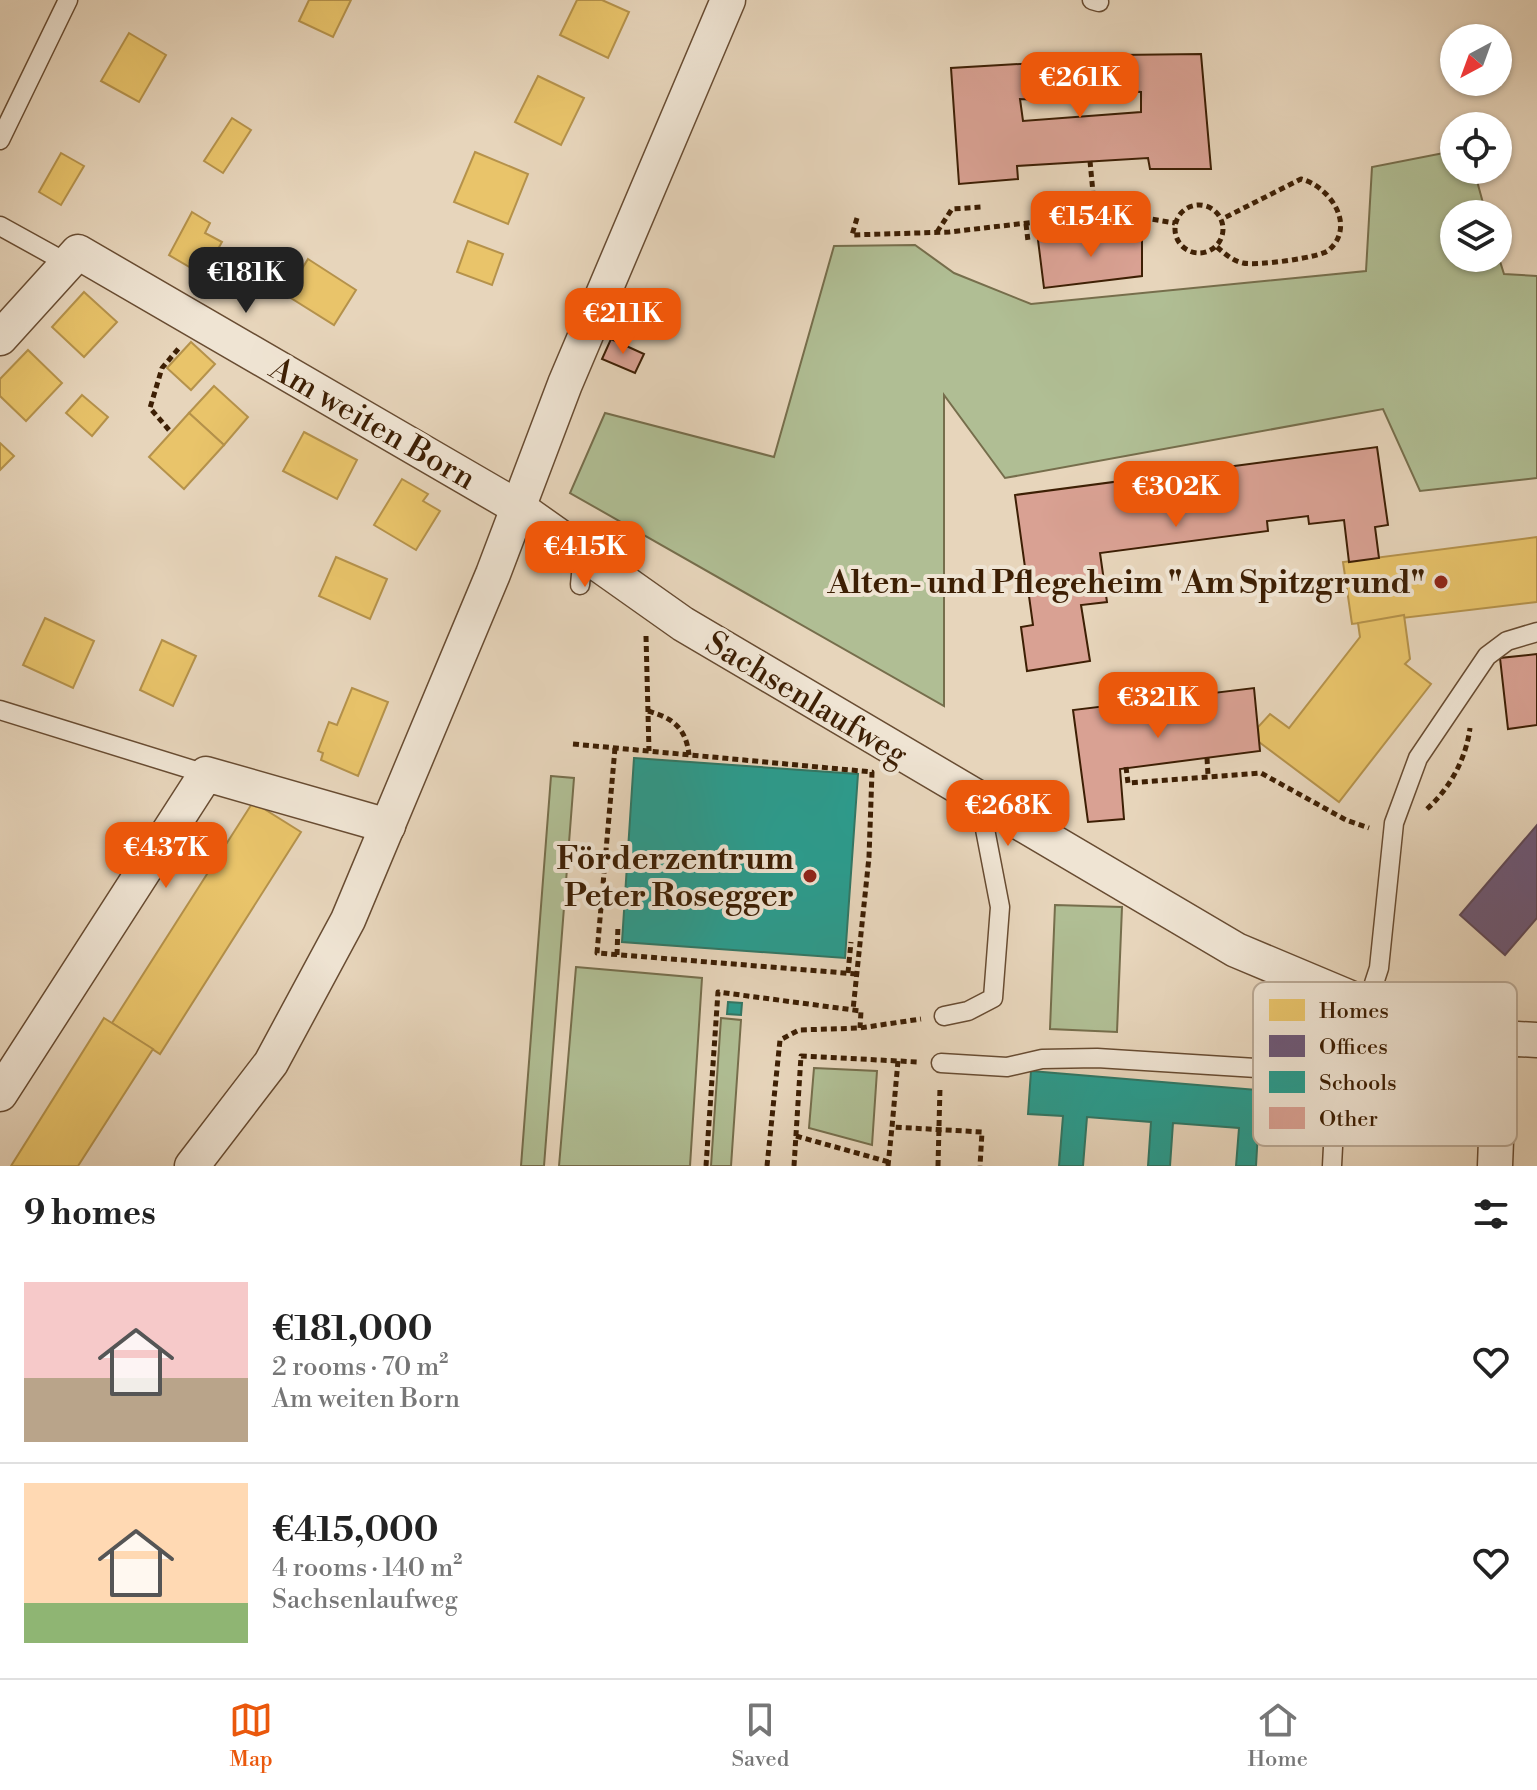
<!DOCTYPE html>
<html lang="en">
<head>
<meta charset="utf-8">
<style>
	:root { --surface:#fff; --page:#f2f2f2; --text:#222; --muted:#767676; --line:#e0e0e0; --accent:#ea580c }
	body { margin:0; font-family:"Libre Bodoni",serif; background:var(--page); color:var(--text); height:100vh; display:flex; flex-direction:column; font-size:30px; white-space:nowrap }
	* { box-sizing:border-box; margin:0 }
	p { font-size:26px; color:var(--muted) }
	.icon { flex:none; width:44px; height:44px; fill:none; stroke:currentColor; stroke-width:2; stroke-linecap:round; stroke-linejoin:round }
	.map { position:relative; height:1166px; overflow:hidden }
	.drawer { display:flex; flex-direction:column; background:var(--surface); flex:1 }
	.drawer>* { flex:none }
	.needle { width:52px; rotate:221deg }
	.buttons { position:absolute; left:1440px; top:24px; display:grid; gap:16px }
	.buttons a { display:grid; place-items:center; width:72px; height:72px; border-radius:50%; background:var(--surface); box-shadow:0 2px 6px #0004; font-size:40px }
	.price { position:absolute; translate:-50% -68px; padding:0 18px; border-radius:16px; background:var(--accent); color:#fff; font-size:26px; line-height:52px; filter:drop-shadow(0 2px 4px #0008) }
	.price::after { content:''; position:absolute; left:50%; top:48px; width:24px; height:18px; margin-left:-12px; background:inherit; clip-path:polygon(0 0,100% 0,50% 100%) }
	.price.selected { background:#222; color:#fff }
	ul { padding:0; list-style:none }
	li { display:flex; align-items:center; gap:24px; height:200px; padding:0 24px }
	li+li { border-top:2px solid var(--line) }
	li span { display:grid; place-items:center; flex:none; width:224px; height:160px; border-radius:0px; color:#555 }
	li>.icon { margin-inline-start:auto }
	span .icon { width:96px; height:96px; fill:#fffc; stroke-width:1 }
	li b { font-size:34px }
	h2 { display:flex; justify-content:space-between; align-items:center; height:96px; padding:0 24px; font-size:34px }
	.dock { display:flex; justify-content:space-around; align-items:center; height:112px; border-top:2px solid var(--line); background:var(--surface); font-size:22px; color:var(--muted) }
	.dock a { display:grid; justify-items:center; gap:4px }
	.dock .selected { color:var(--accent) }
	.map>svg:first-child { display:block }
	.green { fill:#b0be94; stroke:#766e4c; stroke-width:2 }
	.homes { fill:#e9c46a; stroke:#b5924b; stroke-width:2 }
	.offices { fill:#6d597a; stroke:#5f4857; stroke-width:2 }
	.schools { fill:#2a9d8f; stroke:#307765; stroke-width:2 }
	.building { fill:#d9a193; stroke:#3d1f04; stroke-width:2 }
	.lines { fill:none; stroke-linecap:round; stroke-linejoin:round }
	.service-casing { stroke:#684c32; stroke-width:21 }
	.minor-casing { stroke:#684c32; stroke-width:37 }
	.path { stroke:#3d1f04; stroke-width:5; stroke-dasharray:6 4; stroke-linecap:butt }
	.service { stroke:#efe4d3; stroke-width:18 }
	.minor { stroke:#efe4d3; stroke-width:34 }
	.poi-dot { fill:#8f2418; stroke:#efe4d3; stroke-width:3 }
	.labels { text-anchor:middle; stroke-width:8; stroke-linejoin:round; paint-order:stroke }
	.street-label { font-size:32px; fill:#3d1f04; stroke:#efe4d3 }
	.poi-label { font-size:32px; font-weight:bold; fill:#3d1f04; stroke:#efe4d3; text-anchor:end }
	.key { fill:#efe4d3; stroke:#baa995; stroke-width:2 }
	.key-label { font-size:22px; fill:#3d1f04 }
</style>
</head>
<body>
<div class="map">
<svg width="1537" height="1166" viewBox="0 0 1537 1166">
	<rect width="100%" height="100%" fill="#e7d5bb"/>
	<filter id="stains"><feTurbulence type="fractalNoise" baseFrequency=".0025" numOctaves="4"/><feColorMatrix values="0 0 0 0 .2 0 0 0 0 .09 0 0 0 0 .02 0 0 0 .5 -.17"/></filter>
	<radialGradient id="worn" r=".72"><stop offset=".6" stop-color="#630" stop-opacity="0"/><stop offset="1" stop-color="#630" stop-opacity=".3"/></radialGradient>
	<g class="green">
		<polygon points="1454,151 1454,170 1474,170 1486,214 1454,214 1454,258 1498,258 1498,255 1504,274 1537,276 1537,478 1420,491 1383,409 1005,478 944,395 944,706 570,493 605,413 774,457 834,246 915,245 954,273 1031,304 1366,271 1372,167"/>
		<polygon points="551,776 574,778 544,1166 521,1166"/>
		<polygon points="1055,905 1122,907 1117,1032 1050,1029"/>
		<polygon points="576,967 702,978 690,1166 559,1166"/>
		<polygon points="721,1018 741,1020 731,1166 711,1166"/>
		<polygon points="814,1068 877,1071 872,1145 809,1128"/>
	</g>
	<g class="homes">
		<polygon points="309,0 351,0 333,37 299,21"/>
		<polygon points="577,0 602,0 629,12 608,58 560,35"/>
		<polygon points="129,33 166,55 139,102 101,81"/>
		<polygon points="538,76 584,98 561,145 515,122"/>
		<polygon points="232,118 251,130 223,173 204,161"/>
		<polygon points="475,152 528,174 508,224 454,202"/>
		<polygon points="61,153 84,166 61,205 39,192"/>
		<polygon points="192,212 210,223 205,233 222,242 203,275 169,255"/>
		<polygon points="468,241 503,254 492,285 457,272"/>
		<polygon points="308,259 356,290 334,325 286,295"/>
		<polygon points="84,292 117,322 84,357 52,327"/>
		<polygon points="191,342 215,364 191,390 167,368"/>
		<polygon points="28,350 62,383 26,421 0,396 0,379"/>
		<polygon points="214,386 248,417 224,445 189,413"/>
		<polygon points="82,395 108,417 92,436 66,413"/>
		<polygon points="189,413 224,445 184,489 149,457"/>
		<polygon points="304,432 357,460 337,499 283,471"/>
		<polygon points="0,443 14,456 0,470"/>
		<polygon points="402,479 428,494 423,501 440,511 416,550 374,525"/>
		<polygon points="1537,537 1537,602 1352,624 1343,562"/>
		<polygon points="336,557 387,579 370,619 319,596"/>
		<polygon points="1404,615 1410,659 1405,664 1431,684 1339,802 1259,742 1258,727 1270,714 1289,728 1360,637 1358,623"/>
		<polygon points="45,618 94,641 73,688 23,665"/>
		<polygon points="162,640 196,656 173,706 140,690"/>
		<polygon points="352,688 388,702 358,776 321,760 323,753 318,751 329,722 337,725"/>
		<polygon points="253,802 301,832 160,1054 112,1023"/>
		<polygon points="104,1018 153,1049 78,1166 11,1166"/>
	</g>
	<polygon class="offices" points="1537,825 1537,918 1505,955 1460,915"/>
	<g class="schools">
		<polygon points="634,758 858,774 845,958 622,942"/>
		<polygon points="728,1002 742,1003 741,1015 727,1014"/>
		<polygon points="1031,1071 1294,1093 1292,1134 1258,1131 1256,1166 1236,1166 1239,1128 1173,1123 1170,1166 1148,1166 1151,1122 1087,1117 1083,1166 1059,1166 1063,1116 1028,1114"/>
	</g>
	<g class="building">
		<polygon points="1201,54 1211,169 1150,169 1148,158 1017,166 1018,179 959,184 951,68 1036,63 1039,100 1020,99 1023,121 1141,112 1141,92 1121,91 1118,55"/>
		<polygon points="1142,231 1142,276 1044,288 1038,240"/>
		<polygon points="611,339 644,354 635,373 602,359"/>
		<polygon points="1377,447 1388,525 1375,527 1379,558 1349,562 1344,520 1309,524 1308,516 1267,521 1268,531 1100,553 1107,602 1081,605 1090,661 1027,671 1021,627 1033,625 1015,495"/>
		<polygon points="1537,654 1537,725 1508,729 1500,658"/>
		<polygon points="1254,688 1260,751 1120,769 1124,819 1088,822 1073,710"/>
	</g>
	<g class="lines">
		<g class="service-casing">
			<g id="service">
				<polyline points="1092,0 1099,2"/>
				<polyline points="0,140 68,0"/>
				<polyline points="0,226 67,263"/>
				<polyline points="580,585 583,553"/>
				<polyline points="0,710 206,774"/>
				<polyline points="1367,1005 1379,968 1394,823 1418,758 1487,656 1507,641 1537,632"/>
				<polyline points="944,1016 968,1011 993,998 1000,907 979,798"/>
				<polyline points="941,1063 1007,1067 1042,1059 1097,1058 1287,1070 1314,1074 1336,1089"/>
				<polyline points="1332,1166 1336,1089 1383,1085"/>
			</g>
		</g>
		<g class="minor-casing">
			<g id="minor">
				<polyline points="0,338 78,252 519,508 683,624 1236,950 1367,1005 1500,1038"/>
				<polyline points="0,1094 206,774 388,826"/>
				<polyline points="192,1166 271,1063 348,920 493,574 565,384 728,0"/>
				<polyline points="1495,1166 1500,1038 1537,1040"/>
			</g>
		</g>
		<g class="path">
			<polyline points="1090,161 1097,235"/>
			<circle cx="1199" cy="229" r="24"/>
			<polyline points="857,218 852,235 949,232 1114,213 1175,223"/>
			<polyline points="1026,224 1028,241"/>
			<polyline points="937,232 952,209 982,207"/>
			<path d="M 1217,247 C 1225,254 1233,261 1243,263 C 1256,266 1320,258 1329,250 C 1357,225 1329,186 1301,179 L 1222,219"/>
			<polyline points="169,430 150,408 162,368 179,348"/>
			<polyline points="646,636 649,751"/>
			<path d="M 648,711 C 673,718 686,728 689,755"/>
			<polyline points="573,744 872,772 869,857 853,1010"/>
			<polyline points="615,748 597,953 857,974"/>
			<polyline points="1207,758 1208,775"/>
			<polyline points="1126,767 1128,783 1261,773 1346,820 1369,828"/>
			<path d="M 1427,809 C 1450,788 1466,759 1470,728"/>
			<polyline points="617,955 618,925"/>
			<polyline points="848,973 851,942"/>
			<polyline points="1291,1047 1302,1010"/>
			<polyline points="898,1061 892,1127 982,1132 980,1166"/>
			<polyline points="796,1136 889,1162"/>
			<polyline points="706,1166 718,992 861,1011 860,1028"/>
			<polyline points="767,1166 780,1040 799,1030 860,1028 921,1019"/>
			<polyline points="794,1166 801,1056 918,1062"/>
			<polyline points="888,1166 892,1127"/>
			<polyline points="938,1166 940,1087"/>
		</g>
		<use href="#service" class="service"/>
		<use href="#minor" class="minor"/>
	</g>
	<g class="poi-dot">
		<circle cx="1441" cy="582" r="8"/>
		<circle cx="810" cy="876" r="8"/>
	</g>
	<g class="labels">
		<g class="street-label">
			<text transform="translate(373 423) rotate(30)" y="11">Am weiten Born</text>
			<text transform="translate(807 698) rotate(31)" y="11">Sachsenlaufweg</text>
		</g>
		<g class="poi-label">
			<text x="1425" y="593">Alten- und Pflegeheim "Am Spitzgrund"</text>
			<text x="794" y="869">Förderzentrum<tspan x="794" dy="37">Peter Rosegger</tspan></text>
		</g>
	</g>
	<rect x="1253" y="982" width="264" height="164" rx="12" class="key"/>
	<rect x="1269" y="999" width="36" height="22" fill="#e9c46a"/>
	<rect x="1269" y="1035" width="36" height="22" fill="#6d597a"/>
	<rect x="1269" y="1071" width="36" height="22" fill="#2a9d8f"/>
	<rect x="1269" y="1107" width="36" height="22" fill="#d9a193"/>
	<g class="key-label">
		<text x="1319" y="1018">Homes</text>
		<text x="1319" y="1054">Offices</text>
		<text x="1319" y="1090">Schools</text>
		<text x="1319" y="1126">Other</text>
	</g>
	<rect width="100%" height="100%" filter="url(#stains)"/>
	<rect width="100%" height="100%" fill="url(#worn)"/>
</svg>
<div class="buttons">
<a><svg class="needle" viewBox="-14 -14 28 28"><path d="M0-13l5 13h-10z" fill="#e53935"/><path d="M0 13l5-13h-10z" fill="#767676"/></svg></a>
<a><svg class="icon" aria-label="locate" viewBox="0 0 24 24"><circle cx="12" cy="12" r="6"/><path d="M12 2v4M12 18v4M2 12h4M18 12h4"/></svg></a>
<a><svg class="icon" aria-label="layers" viewBox="0 0 24 24"><path d="M12 4l9 5-9 5-9-5zM3 14l9 5 9-5"/></svg></a>
</div>
<b class="price" style="left:1080px;top:120px">€261K</b>
<b class="price" style="left:1091px;top:259px">€154K</b>
<b class="price selected" style="left:246px;top:315px">€181K</b>
<b class="price" style="left:623px;top:356px">€211K</b>
<b class="price" style="left:1176px;top:529px">€302K</b>
<b class="price" style="left:585px;top:589px">€415K</b>
<b class="price" style="left:1158px;top:740px">€321K</b>
<b class="price" style="left:1008px;top:848px">€268K</b>
<b class="price" style="left:166px;top:890px">€437K</b>
</div>
<section class="drawer">
<h2>9 homes<svg class="icon" aria-label="filters" viewBox="0 0 24 24"><path d="M4 7h16M4 17h16"/><circle cx="9" cy="7" r="2"/><circle cx="15" cy="17" r="2"/></svg></h2>
<ul>
<li><span style="background:linear-gradient(#f6c9c9 60%,#b9a48a 0)"><svg class="icon" aria-label="home" viewBox="0 0 24 24"><path d="M3 11l9-7 9 7M6 9v11h12V9"/></svg></span><div><b>€181,000</b><p>2 rooms · 70 m²</p><p>Am weiten Born</p></div><svg class="icon" aria-label="heart" viewBox="0 0 24 24"><path d="M12 20l-8-8c-3-5 5-10 8-4 3-6 11-1 8 4z"/></svg></li>
<li><span style="background:linear-gradient(#ffd9b3 75%,#8fb573 0)"><svg class="icon" aria-label="home" viewBox="0 0 24 24"><path d="M3 11l9-7 9 7M6 9v11h12V9"/></svg></span><div><b>€415,000</b><p>4 rooms · 140 m²</p><p>Sachsenlaufweg</p></div><svg class="icon" aria-label="heart" viewBox="0 0 24 24"><path d="M12 20l-8-8c-3-5 5-10 8-4 3-6 11-1 8 4z"/></svg></li>
</ul>
</section>
<nav class="dock">
<a class="selected"><svg class="icon" aria-label="map" viewBox="0 0 24 24"><path d="M3 6l6-2 6 2 6-2v14l-6 2-6-2-6 2zM9 4v14M15 6v14"/></svg>Map</a>
<a><svg class="icon" aria-label="saved" viewBox="0 0 24 24"><path d="M7 4h10v16l-5-4-5 4z"/></svg>Saved</a>
<a><svg class="icon" aria-label="home" viewBox="0 0 24 24"><path d="M3 11l9-7 9 7M6 9v11h12V9"/></svg>Home</a>
</nav>
</body>
</html>
